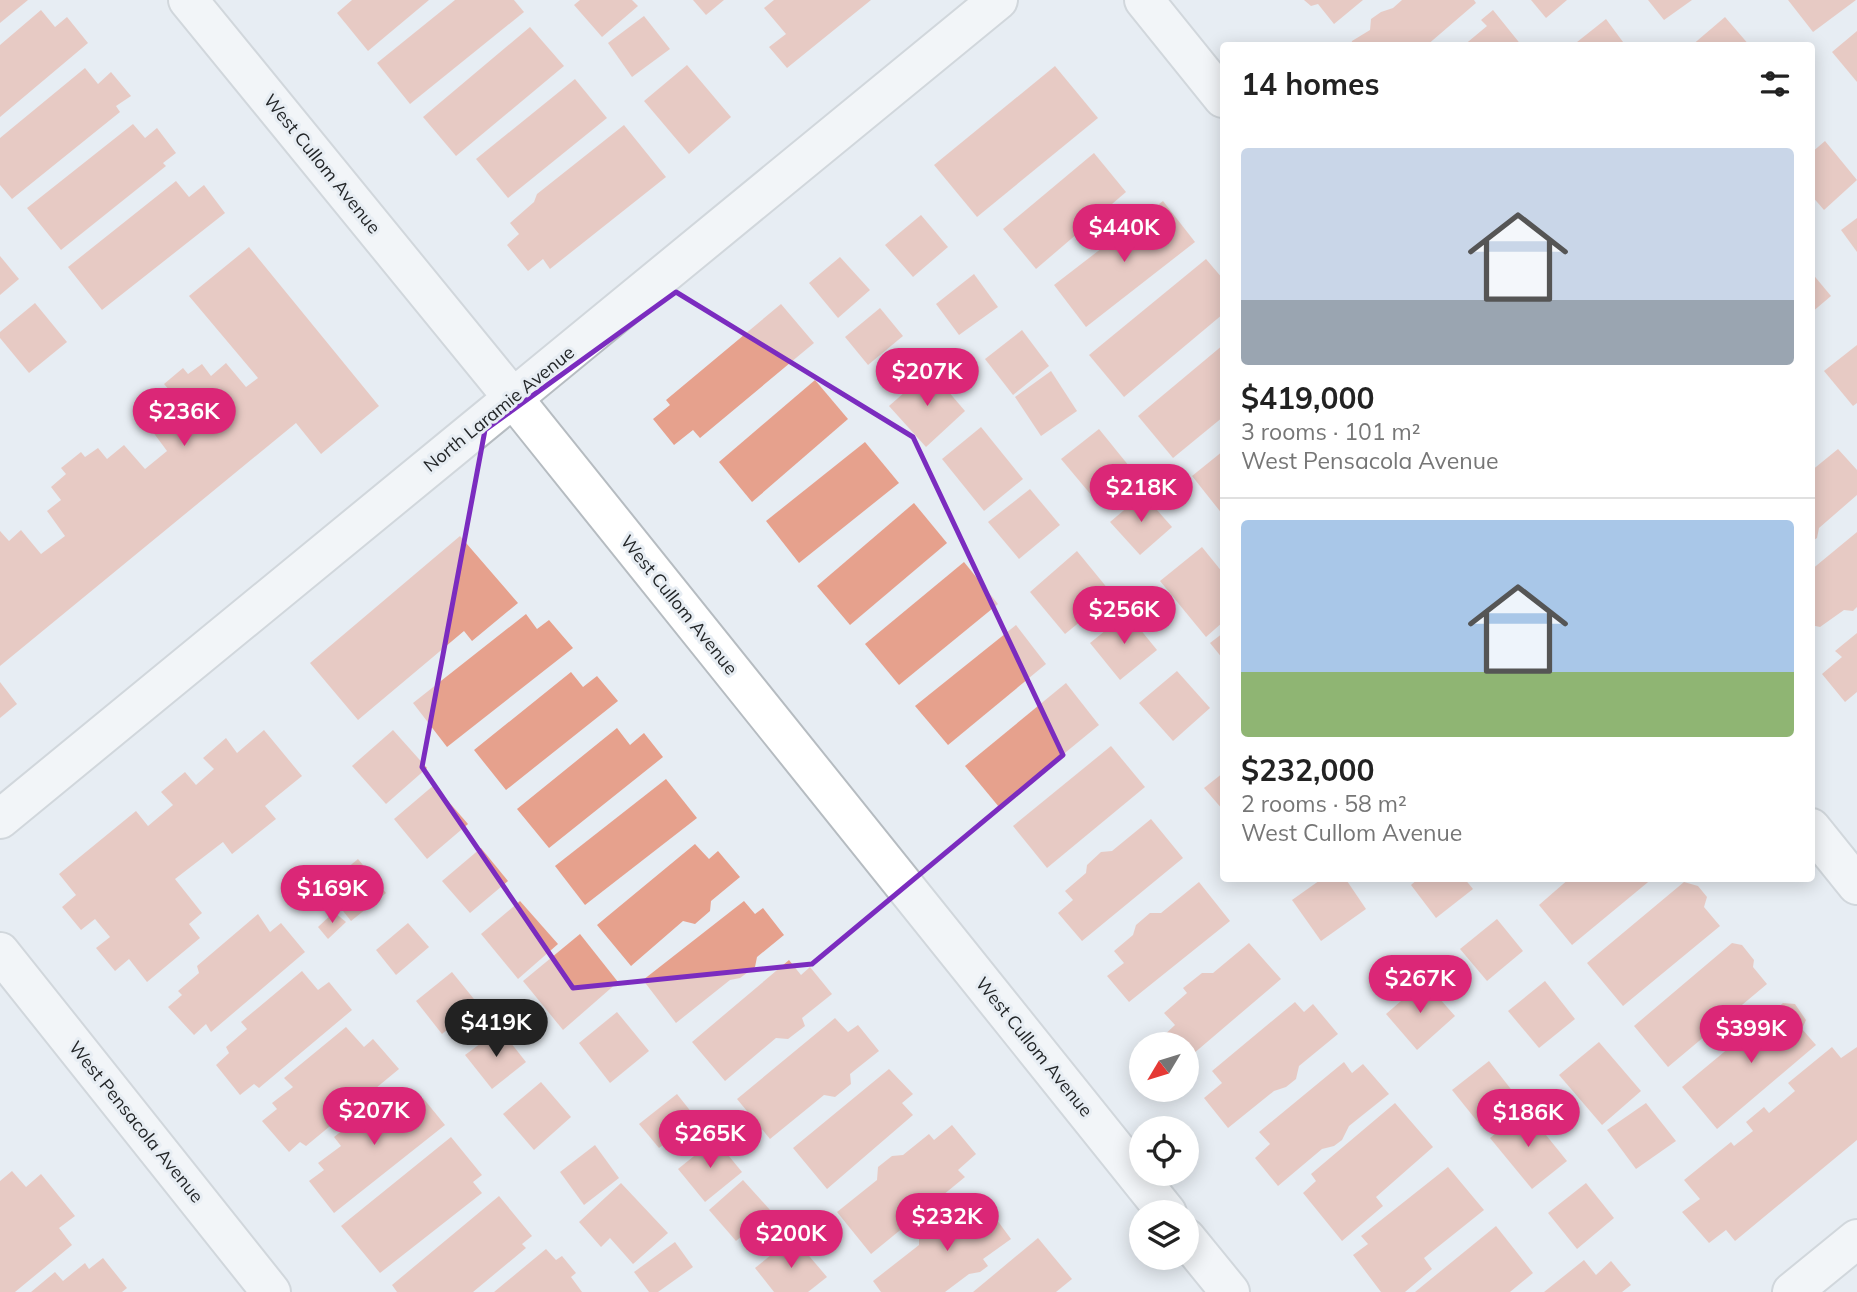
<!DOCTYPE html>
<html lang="en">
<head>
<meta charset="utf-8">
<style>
	:root { --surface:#fff; --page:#f6f6f6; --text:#222; --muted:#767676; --line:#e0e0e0; --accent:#db2777 }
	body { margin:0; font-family:Mulish,sans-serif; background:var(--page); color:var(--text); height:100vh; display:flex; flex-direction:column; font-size:26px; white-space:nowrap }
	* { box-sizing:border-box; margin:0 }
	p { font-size:23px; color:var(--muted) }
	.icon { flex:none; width:38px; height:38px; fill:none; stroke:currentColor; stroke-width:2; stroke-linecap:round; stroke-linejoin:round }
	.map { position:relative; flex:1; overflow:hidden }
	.details { position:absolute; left:1220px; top:42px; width:595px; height:840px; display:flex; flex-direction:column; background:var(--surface); border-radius:7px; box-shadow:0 4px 18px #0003 }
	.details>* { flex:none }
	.needle { width:46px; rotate:232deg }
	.tools { position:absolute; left:1129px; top:1032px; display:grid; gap:14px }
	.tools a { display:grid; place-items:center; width:70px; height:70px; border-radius:50%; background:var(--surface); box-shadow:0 4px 18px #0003; font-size:35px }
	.price { position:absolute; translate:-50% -60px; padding:0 16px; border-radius:24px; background:var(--accent); color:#fff; font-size:23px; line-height:46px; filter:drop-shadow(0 2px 4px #0008) }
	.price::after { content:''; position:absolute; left:50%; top:42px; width:21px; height:16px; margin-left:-10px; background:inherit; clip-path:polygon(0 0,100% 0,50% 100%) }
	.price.active { background:#222; color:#fff }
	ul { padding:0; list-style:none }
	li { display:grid; align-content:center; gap:14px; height:371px; padding:0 21px }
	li+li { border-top:2px solid var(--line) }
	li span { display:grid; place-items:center; height:217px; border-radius:7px; color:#555 }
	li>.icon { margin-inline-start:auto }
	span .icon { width:126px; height:126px; fill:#fffc; stroke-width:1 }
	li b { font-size:30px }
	h2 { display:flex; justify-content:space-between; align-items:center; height:84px; padding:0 21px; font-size:30px }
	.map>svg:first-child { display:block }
	.building { fill:#e6a18d }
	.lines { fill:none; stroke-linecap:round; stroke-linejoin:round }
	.minor-casing { stroke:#b6bcc1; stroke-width:42 }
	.tertiary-casing { stroke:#b6bcc1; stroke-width:42 }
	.minor { stroke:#fff; stroke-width:38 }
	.tertiary { stroke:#fff; stroke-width:38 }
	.marked { fill:none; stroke:#7b2cbf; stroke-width:5; stroke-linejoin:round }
	.labels { text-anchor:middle; stroke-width:6; stroke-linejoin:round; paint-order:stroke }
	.street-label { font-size:18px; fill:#232628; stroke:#e7edf3 }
</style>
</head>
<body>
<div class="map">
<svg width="1857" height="1292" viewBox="0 0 1857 1292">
	<rect width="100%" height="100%" fill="#e7edf3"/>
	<g class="building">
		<polygon points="0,0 28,0 0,23"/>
		<polygon points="352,0 429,0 368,51 337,13"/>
		<polygon points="455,0 514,0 524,12 410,104 377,63"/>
		<polygon points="580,0 632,0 638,6 602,37 574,5"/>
		<polygon points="693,0 724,0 706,15"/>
		<polygon points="774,0 871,0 787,68 769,47 786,34 764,8"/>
		<polygon points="1304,0 1363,0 1334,24 1318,4 1311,6"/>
		<polygon points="1402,0 1474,0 1476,3 1426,46 1351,46 1352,41 1370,30 1371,19 1381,12 1393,8"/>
		<polygon points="1531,0 1567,0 1546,18"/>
		<polygon points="1648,0 1692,0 1664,20"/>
		<polygon points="1788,0 1856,0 1813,32"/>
		<polygon points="41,10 55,27 67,17 88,43 0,117 0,45"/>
		<polygon points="1493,10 1522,46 1463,46 1487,26 1481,20"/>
		<polygon points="644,16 670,49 632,77 608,43"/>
		<polygon points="1725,17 1750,46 1691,46"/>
		<polygon points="1606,19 1626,46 1572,46"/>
		<polygon points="530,27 564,66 456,156 423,117"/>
		<polygon points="1857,31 1857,82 1832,52"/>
		<polygon points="687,65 731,117 689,154 644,101"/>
		<polygon points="1055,66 1098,118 977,217 934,165"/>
		<polygon points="85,68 98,84 111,72 131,96 116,106 120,112 12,199 0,185 0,138"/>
		<polygon points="575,79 607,118 508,198 476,159"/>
		<polygon points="133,124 145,138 157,128 176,153 163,163 166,166 61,250 27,208"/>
		<polygon points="624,125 666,177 550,269 543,259 528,271 507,245 519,234 510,223 534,202 537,194"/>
		<polygon points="1825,141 1857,180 1824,210 1811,195 1811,153"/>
		<polygon points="1094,153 1126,192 1036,269 1003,229"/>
		<polygon points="176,181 189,197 204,185 225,213 102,310 68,267"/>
		<polygon points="1163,201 1195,242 1086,327 1054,285"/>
		<polygon points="921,215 948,247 913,277 885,245"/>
		<polygon points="1857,218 1857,252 1841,230"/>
		<polygon points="249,247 379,406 321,454 296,423 0,666 0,531 9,541 21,530 41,554 65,536 47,511 61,500 51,487 66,474 61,468 81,452 85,457 98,448 107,459 124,445 145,469 167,451 150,428 164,415 154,403 170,391 164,384 183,368 188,374 202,364 211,376 226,363 246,387 258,378 189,296"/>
		<polygon points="0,256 19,279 0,295"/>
		<polygon points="840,257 870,290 838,318 809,283"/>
		<polygon points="1206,259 1223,279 1223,314 1124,397 1089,355"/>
		<polygon points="1811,272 1831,296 1811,313"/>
		<polygon points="974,274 998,307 959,335 936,304"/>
		<polygon points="35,303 67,342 29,373 0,338 0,332"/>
		<polygon points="781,304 814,343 700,438 693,430 674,445 653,419 670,405 666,400"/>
		<polygon points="880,308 903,336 868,365 845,337"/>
		<polygon points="1022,330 1049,366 1013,395 985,359"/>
		<polygon points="1223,345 1223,417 1173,458 1138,416"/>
		<polygon points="1857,345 1857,403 1853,406 1824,371"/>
		<polygon points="930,370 965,411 926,447 889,406"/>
		<polygon points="1051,371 1077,411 1041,436 1015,397"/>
		<polygon points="815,380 848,419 752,502 719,462"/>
		<polygon points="981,427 1023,479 984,511 942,459"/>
		<polygon points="1099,429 1129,466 1092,496 1061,459"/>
		<polygon points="865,442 899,483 799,563 766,521"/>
		<polygon points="1838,449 1857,470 1857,495 1819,528 1817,538 1811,542 1811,471"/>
		<polygon points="1223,451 1223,515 1192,476"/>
		<polygon points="1030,489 1060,525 1019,559 988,522"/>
		<polygon points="1143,494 1172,527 1140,555 1110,522"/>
		<polygon points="914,503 947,543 850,625 817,586"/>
		<polygon points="1857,532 1857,607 1853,611 1844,610 1820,627 1811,625 1811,570"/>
		<polygon points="460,536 518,603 472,641 464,631 358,720 310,663"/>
		<polygon points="1202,547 1223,573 1223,622 1206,637 1160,581"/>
		<polygon points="1077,551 1113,595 1065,634 1030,592"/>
		<polygon points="964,562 998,604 899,685 865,644"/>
		<polygon points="1127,613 1157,650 1120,680 1090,643"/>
		<polygon points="526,614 537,629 549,620 573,648 447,747 413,703"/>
		<polygon points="1016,625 1046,664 948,745 915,706"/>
		<polygon points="1223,633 1223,659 1210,643"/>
		<polygon points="1857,633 1857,692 1845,702 1822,674 1842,657 1835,651"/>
		<polygon points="1177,671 1210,708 1173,741 1139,703"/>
		<polygon points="571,672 583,687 597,676 618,701 506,790 474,750"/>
		<polygon points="0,682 17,704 0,718"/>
		<polygon points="1066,683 1099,725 999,807 965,766"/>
		<polygon points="617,728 630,745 644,733 663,757 549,848 517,809"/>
		<polygon points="264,730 302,776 265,806 276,819 232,854 223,842 175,879 202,913 189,924 200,938 147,982 129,959 115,971 96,948 110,937 95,919 81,930 62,907 76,895 59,874 136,811 148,826 173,805 161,792 185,772 196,785 214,769 203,758 226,738 237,753"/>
		<polygon points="393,730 427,768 386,804 352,766"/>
		<polygon points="1111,746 1145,787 1047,868 1013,826"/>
		<polygon points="1223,773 1223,810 1204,788"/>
		<polygon points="666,779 697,818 585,905 555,866"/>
		<polygon points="434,785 468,824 427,859 394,819"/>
		<polygon points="1151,819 1183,858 1082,941 1058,913 1073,900 1065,891 1086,873 1087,865 1101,852 1112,851"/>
		<polygon points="695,844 709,859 718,851 740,877 711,901 710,911 695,924 683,921 631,966 597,925"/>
		<polygon points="481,848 508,881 470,913 442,881"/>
		<polygon points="358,859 386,893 351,921 324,887"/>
		<polygon points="1323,878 1345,878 1366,909 1321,941 1292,900"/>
		<polygon points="1419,878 1464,878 1473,889 1436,918 1411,885"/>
		<polygon points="1570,878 1653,878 1572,945 1539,905"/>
		<polygon points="1199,882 1230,921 1129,1002 1107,976 1124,963 1114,951 1133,935 1136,925 1150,913 1161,913"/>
		<polygon points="1684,882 1698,886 1707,897 1704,907 1720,926 1623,1006 1587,963"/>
		<polygon points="520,901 558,944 518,979 481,934"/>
		<polygon points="744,901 755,914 763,908 784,935 757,957 755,967 740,978 730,980 676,1023 643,980"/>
		<polygon points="334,912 346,922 328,939 318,927"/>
		<polygon points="258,914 270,932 281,923 305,952 211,1032 206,1024 194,1035 168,1007 182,995 178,991 199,973 197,966"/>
		<polygon points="1497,919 1523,951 1487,981 1460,949"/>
		<polygon points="408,923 429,947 396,975 376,950"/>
		<polygon points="580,934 618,982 563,1030 523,981"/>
		<polygon points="1249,943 1281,979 1186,1060 1186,1045 1165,1045 1160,1039 1175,1025 1164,1013 1187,993 1183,988 1202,973 1213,973"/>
		<polygon points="1732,943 1742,945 1754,960 1753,967 1767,984 1668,1067 1634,1026"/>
		<polygon points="789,960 801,975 810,967 832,994 802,1018 805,1026 788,1039 776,1038 725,1081 692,1042"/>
		<polygon points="302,971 318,990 329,982 352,1010 259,1088 254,1084 240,1095 216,1065 229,1053 226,1047 247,1029 241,1022"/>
		<polygon points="452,972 478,1004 442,1034 416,1001"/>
		<polygon points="1424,981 1455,1016 1417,1050 1386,1014"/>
		<polygon points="1545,981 1575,1019 1539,1048 1508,1011"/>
		<polygon points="1295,1002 1304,1012 1313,1004 1338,1034 1299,1066 1296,1079 1286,1087 1274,1091 1228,1128 1204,1098 1222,1083 1212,1071"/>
		<polygon points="1783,1003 1795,1004 1806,1020 1802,1029 1816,1045 1717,1129 1682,1087"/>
		<polygon points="617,1012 649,1051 610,1083 579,1043"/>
		<polygon points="835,1018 848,1032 858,1025 879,1051 850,1074 851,1084 835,1097 824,1095 770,1139 737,1099"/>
		<polygon points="346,1027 364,1047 373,1039 399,1069 306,1146 300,1142 289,1152 262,1121 277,1109 272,1103 293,1087 284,1078"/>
		<polygon points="500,1029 526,1062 492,1089 465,1055"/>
		<polygon points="1599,1042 1641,1091 1602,1125 1559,1075"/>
		<polygon points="1832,1047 1841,1058 1857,1047 1857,1140 1735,1241 1726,1230 1709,1243 1682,1212 1700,1199 1684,1180 1731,1142 1734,1146 1753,1131 1746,1122 1764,1107 1769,1113 1795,1091 1788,1083"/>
		<polygon points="1489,1061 1517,1097 1481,1126 1452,1090"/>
		<polygon points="1344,1062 1352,1073 1363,1064 1389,1094 1349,1126 1342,1140 1334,1146 1322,1149 1278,1186 1255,1158 1270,1144 1259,1132"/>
		<polygon points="889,1069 913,1094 902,1103 913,1115 827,1189 793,1148"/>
		<polygon points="541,1082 571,1117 534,1150 503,1114"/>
		<polygon points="396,1088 411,1107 423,1098 445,1125 334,1213 309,1181 324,1170 318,1163 341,1146 334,1137"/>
		<polygon points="677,1094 696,1118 659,1148 639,1124"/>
		<polygon points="1395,1103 1433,1147 1376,1197 1383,1206 1342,1241 1303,1193 1316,1181 1311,1174"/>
		<polygon points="1646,1103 1676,1141 1636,1169 1607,1130"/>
		<polygon points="1525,1109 1567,1161 1532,1189 1490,1138"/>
		<polygon points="952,1125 976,1154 958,1170 965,1177 871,1254 837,1212 877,1180 878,1167 892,1156 903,1155 929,1134 934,1140"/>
		<polygon points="451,1137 482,1175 473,1182 482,1193 380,1273 341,1226"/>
		<polygon points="715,1139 742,1172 705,1202 678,1169"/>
		<polygon points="595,1145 619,1178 584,1205 560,1172"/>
		<polygon points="1448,1167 1484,1210 1424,1258 1432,1269 1405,1292 1381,1292 1353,1255 1368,1244 1361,1236"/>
		<polygon points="12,1171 26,1187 41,1174 75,1216 59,1228 72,1245 15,1292 0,1292 0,1181"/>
		<polygon points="743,1180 771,1211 736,1241 709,1210"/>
		<polygon points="621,1183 668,1233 633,1264 610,1238 601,1247 579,1222"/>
		<polygon points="1586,1183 1614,1218 1577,1249 1548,1213"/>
		<polygon points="499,1196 532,1236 522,1244 526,1248 473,1292 397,1292 392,1285"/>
		<polygon points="980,1197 1011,1239 983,1259 988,1266 980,1272 969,1274 945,1292 881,1292 873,1281 919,1245 919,1237 938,1221 949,1220"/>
		<polygon points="1496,1226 1533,1273 1510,1292 1415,1292"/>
		<polygon points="793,1237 827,1277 808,1292 774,1292 755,1268"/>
		<polygon points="1038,1238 1072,1279 1056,1292 973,1292"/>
		<polygon points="675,1242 693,1267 658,1292 649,1292 634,1272"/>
		<polygon points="546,1249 556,1260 562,1256 576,1273 571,1277 582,1292 494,1292"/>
		<polygon points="103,1258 127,1288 122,1292 31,1292 55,1272 63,1281 85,1263 89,1269"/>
		<polygon points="1584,1260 1596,1275 1611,1261 1631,1285 1622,1292 1544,1292"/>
	</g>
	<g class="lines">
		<g class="minor-casing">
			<g id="minor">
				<polyline points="188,0 513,398 1167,1213"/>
				<polyline points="1144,0 1223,98"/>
				<polyline points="1811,828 1857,885"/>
				<polyline points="0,952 271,1292"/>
				<polyline points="1186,1238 1230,1292"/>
				<polyline points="1792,1292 1857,1239"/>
			</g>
		</g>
		<g class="tertiary-casing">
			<polyline id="tertiary" points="0,819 998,0"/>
		</g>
		<use href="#minor" class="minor"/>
		<use href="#tertiary" class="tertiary"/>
	</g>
	<path d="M0 0H1857V1292H0ZM 676,292 L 913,437 L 1063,755 L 812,964 L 573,988 L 422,767 L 485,430 Z" fill="#e7edf3" fill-opacity=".55" fill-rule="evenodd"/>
	<path class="marked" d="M 676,292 L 913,437 L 1063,755 L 812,964 L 573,988 L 422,767 L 485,430 Z"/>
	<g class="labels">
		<g class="street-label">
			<text transform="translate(322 164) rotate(51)" y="6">West Cullom Avenue</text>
			<text transform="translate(499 409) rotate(-39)" y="6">North Laramie Avenue</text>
			<text transform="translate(679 605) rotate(51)" y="6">West Cullom Avenue</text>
			<text transform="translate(1034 1047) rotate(51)" y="6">West Cullom Avenue</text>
			<text transform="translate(136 1122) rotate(51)" y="6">West Pensacola Avenue</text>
		</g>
	</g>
</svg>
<div class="tools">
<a><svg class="needle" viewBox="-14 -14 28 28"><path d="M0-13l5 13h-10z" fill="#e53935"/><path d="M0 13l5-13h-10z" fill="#767676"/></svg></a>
<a><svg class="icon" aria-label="locate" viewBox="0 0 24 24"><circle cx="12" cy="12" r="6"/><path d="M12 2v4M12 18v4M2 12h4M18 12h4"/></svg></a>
<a><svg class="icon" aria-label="layers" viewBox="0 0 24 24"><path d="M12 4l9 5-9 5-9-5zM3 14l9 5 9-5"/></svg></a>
</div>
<b class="price" style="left:1124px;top:264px">$440K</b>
<b class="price" style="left:927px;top:408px">$207K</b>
<b class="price" style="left:184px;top:448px">$236K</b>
<b class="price" style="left:1141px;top:524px">$218K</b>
<b class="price" style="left:1124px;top:646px">$256K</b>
<b class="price" style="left:332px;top:925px">$169K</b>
<b class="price" style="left:1420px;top:1015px">$267K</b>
<b class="price active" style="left:496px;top:1059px">$419K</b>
<b class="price" style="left:1751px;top:1065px">$399K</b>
<b class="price" style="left:374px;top:1147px">$207K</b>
<b class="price" style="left:1528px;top:1149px">$186K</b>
<b class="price" style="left:710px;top:1170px">$265K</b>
<b class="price" style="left:947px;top:1253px">$232K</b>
<b class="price" style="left:791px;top:1270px">$200K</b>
<section class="details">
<h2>14 homes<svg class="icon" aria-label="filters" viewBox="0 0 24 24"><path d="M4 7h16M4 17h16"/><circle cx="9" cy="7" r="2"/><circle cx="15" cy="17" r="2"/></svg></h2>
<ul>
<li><span style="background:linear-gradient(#c9d6e8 70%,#9aa5b1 0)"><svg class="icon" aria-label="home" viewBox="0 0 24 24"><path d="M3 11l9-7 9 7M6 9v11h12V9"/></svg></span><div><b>$419,000</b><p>3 rooms · 101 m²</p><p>West Pensacola Avenue</p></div></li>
<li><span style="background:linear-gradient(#a9c7e8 70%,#8fb573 0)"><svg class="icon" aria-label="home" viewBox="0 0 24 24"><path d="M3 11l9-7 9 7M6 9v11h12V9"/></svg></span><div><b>$232,000</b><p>2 rooms · 58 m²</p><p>West Cullom Avenue</p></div></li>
</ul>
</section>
</div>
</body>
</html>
